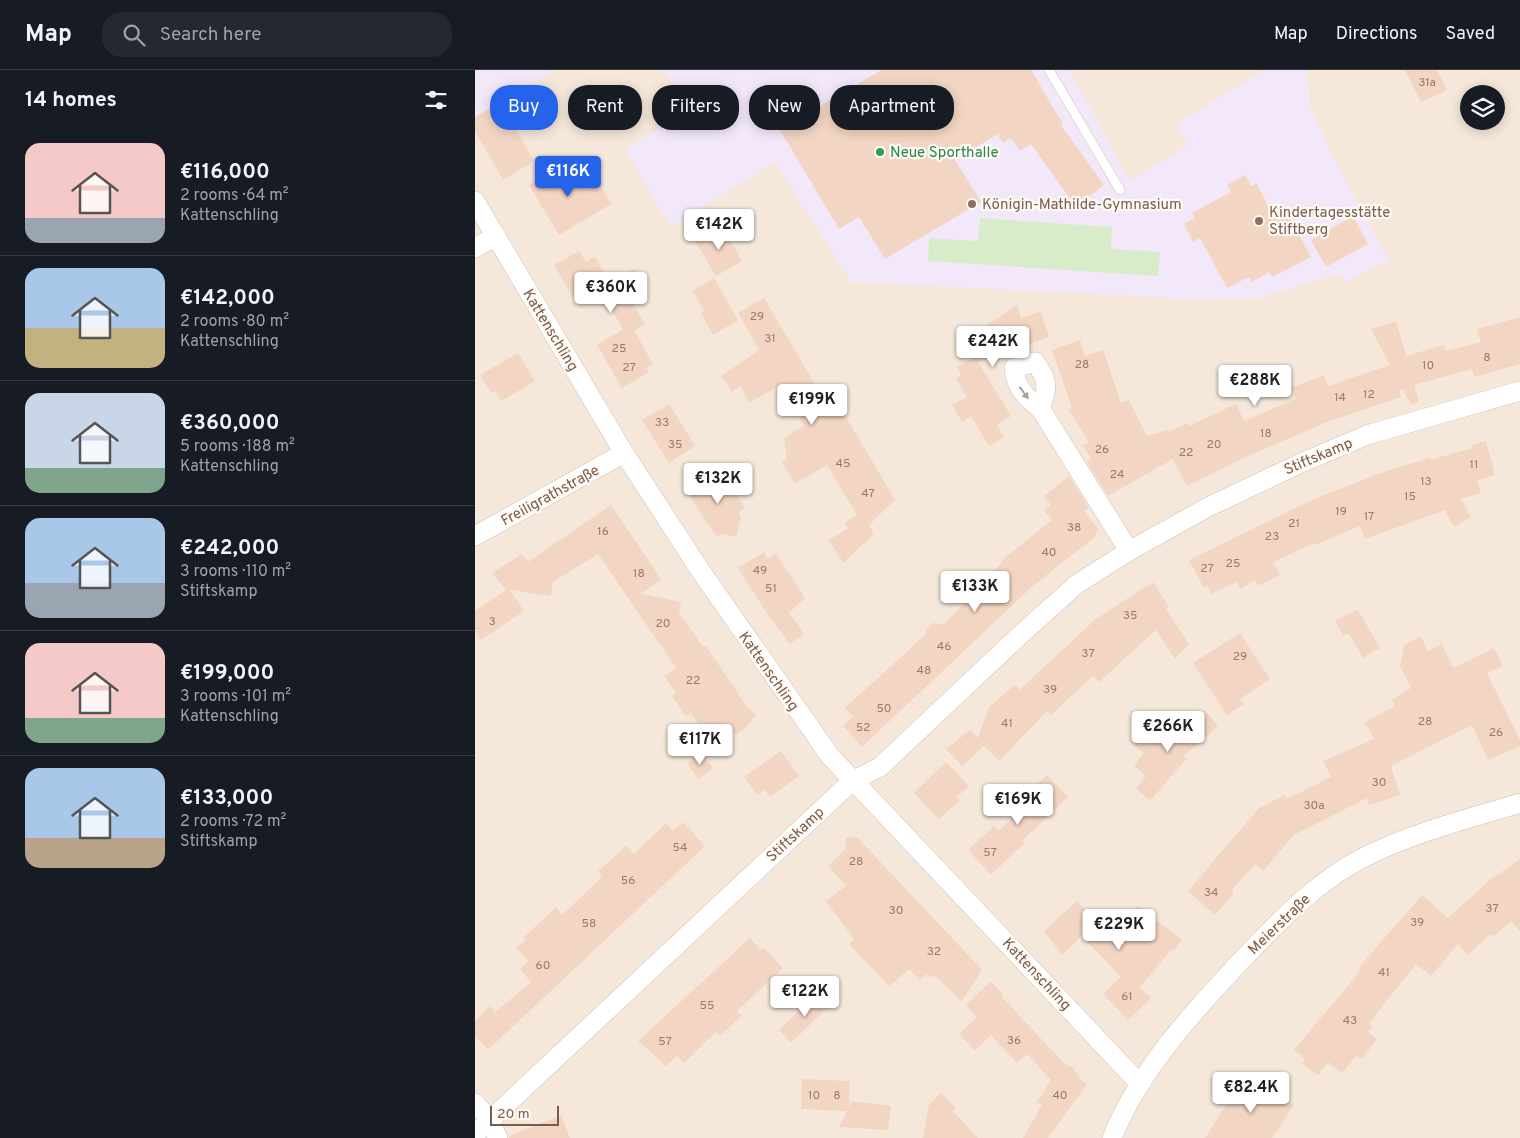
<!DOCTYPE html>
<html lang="en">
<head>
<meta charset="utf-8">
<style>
	:root { --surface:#171b24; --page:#242831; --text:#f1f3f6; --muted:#9ea1a6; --line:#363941; --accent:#2563eb }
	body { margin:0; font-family:Overpass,sans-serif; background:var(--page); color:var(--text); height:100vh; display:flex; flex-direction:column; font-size:19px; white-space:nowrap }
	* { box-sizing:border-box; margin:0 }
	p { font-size:16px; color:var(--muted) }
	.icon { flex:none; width:28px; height:28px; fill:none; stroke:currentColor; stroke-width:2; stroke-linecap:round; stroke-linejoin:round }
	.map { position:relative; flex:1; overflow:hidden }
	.sheet { display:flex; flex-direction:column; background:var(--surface); width:475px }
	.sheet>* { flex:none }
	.banner { position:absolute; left:15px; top:15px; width:475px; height:45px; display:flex; gap:10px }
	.tools { position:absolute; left:985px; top:15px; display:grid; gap:10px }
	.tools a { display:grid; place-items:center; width:45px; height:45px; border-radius:50%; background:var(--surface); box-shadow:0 2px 12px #0003; font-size:25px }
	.scale { position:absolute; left:15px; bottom:12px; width:69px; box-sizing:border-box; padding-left:5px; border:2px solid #7a5c4d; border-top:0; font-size:14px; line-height:18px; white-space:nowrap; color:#7a5c4d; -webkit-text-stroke:4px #fffaf3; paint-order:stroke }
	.price { position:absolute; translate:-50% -42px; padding:0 11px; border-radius:5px; background:#fff; color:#222; font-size:16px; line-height:32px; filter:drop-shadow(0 1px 2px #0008) }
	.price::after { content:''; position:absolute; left:50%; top:30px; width:15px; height:11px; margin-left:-8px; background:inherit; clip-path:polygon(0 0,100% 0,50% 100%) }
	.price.active { background:var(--accent); color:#fff }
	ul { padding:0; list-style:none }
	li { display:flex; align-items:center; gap:15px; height:125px; padding:0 25px }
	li+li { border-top:1px solid var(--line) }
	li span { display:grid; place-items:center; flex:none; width:140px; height:100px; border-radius:15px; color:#555 }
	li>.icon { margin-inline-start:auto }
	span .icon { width:60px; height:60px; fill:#fffc; stroke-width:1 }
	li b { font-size:21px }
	h2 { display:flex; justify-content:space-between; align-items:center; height:60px; padding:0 25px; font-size:21px }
	.pill { padding:0 18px; border-radius:20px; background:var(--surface); box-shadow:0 2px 12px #0003; font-size:18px; line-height:45px }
	.pill.active { background:var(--accent); color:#fff }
	header { display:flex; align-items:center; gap:30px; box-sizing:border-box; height:70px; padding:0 25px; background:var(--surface); border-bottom:1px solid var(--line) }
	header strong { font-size:24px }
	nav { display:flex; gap:28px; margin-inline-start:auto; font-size:18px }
	.search { width:350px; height:45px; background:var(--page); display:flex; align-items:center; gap:12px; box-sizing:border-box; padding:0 18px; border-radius:20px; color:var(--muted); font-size:19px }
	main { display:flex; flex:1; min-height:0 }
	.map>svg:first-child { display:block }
	.residential { fill:#f5e8da; fill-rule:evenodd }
	.education { fill:#f3e8fa }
	.green { fill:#d8ecc9 }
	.building { fill:#f3d5c3 }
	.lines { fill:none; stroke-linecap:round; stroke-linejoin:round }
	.lane-casing { stroke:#d1beb0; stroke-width:10 }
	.street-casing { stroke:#d1beb0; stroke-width:20 }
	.lane { stroke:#fff; stroke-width:9 }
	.street { stroke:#fff; stroke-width:19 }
	.oneway { fill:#af9d94 }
	.leisure-dot { fill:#2e9e5b; stroke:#fffaf3; stroke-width:2 }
	.education-dot { fill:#8d6e63; stroke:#fffaf3; stroke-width:2 }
	.labels { text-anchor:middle; stroke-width:4.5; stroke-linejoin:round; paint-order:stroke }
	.number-label { font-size:12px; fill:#987a6a }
	.leisure-label { font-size:15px; fill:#27864d; stroke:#fffaf3; text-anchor:start }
	.education-label { font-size:15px; fill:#785e54; stroke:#fffaf3; text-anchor:start }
	.street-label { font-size:15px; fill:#7a5c4d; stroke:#fffaf3 }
</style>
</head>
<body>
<header>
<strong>Map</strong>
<div class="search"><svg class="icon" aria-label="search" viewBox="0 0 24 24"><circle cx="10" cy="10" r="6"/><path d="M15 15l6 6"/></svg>Search here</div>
<nav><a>Map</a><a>Directions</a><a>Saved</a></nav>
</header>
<main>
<section class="sheet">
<h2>14 homes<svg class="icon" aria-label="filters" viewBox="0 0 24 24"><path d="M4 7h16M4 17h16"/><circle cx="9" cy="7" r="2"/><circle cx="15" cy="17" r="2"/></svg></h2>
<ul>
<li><span style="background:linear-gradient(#f6c9c9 75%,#9aa5b1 0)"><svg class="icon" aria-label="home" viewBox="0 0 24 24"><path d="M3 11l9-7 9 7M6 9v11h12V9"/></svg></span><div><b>€116,000</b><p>2 rooms · 64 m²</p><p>Kattenschling</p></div></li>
<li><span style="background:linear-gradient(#a9c7e8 60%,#c2b280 0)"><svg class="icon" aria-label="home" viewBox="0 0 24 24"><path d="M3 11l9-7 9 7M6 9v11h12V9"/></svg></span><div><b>€142,000</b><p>2 rooms · 80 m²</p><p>Kattenschling</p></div></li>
<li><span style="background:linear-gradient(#c9d6e8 75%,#7fa58c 0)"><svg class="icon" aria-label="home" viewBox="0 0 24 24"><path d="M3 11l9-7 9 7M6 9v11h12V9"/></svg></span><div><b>€360,000</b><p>5 rooms · 188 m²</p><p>Kattenschling</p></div></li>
<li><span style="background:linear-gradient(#a9c7e8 65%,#9aa5b1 0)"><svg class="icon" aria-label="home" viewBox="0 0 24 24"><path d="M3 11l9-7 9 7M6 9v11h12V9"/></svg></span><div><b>€242,000</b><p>3 rooms · 110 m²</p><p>Stiftskamp</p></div></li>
<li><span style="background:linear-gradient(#f6c9c9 75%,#7fa58c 0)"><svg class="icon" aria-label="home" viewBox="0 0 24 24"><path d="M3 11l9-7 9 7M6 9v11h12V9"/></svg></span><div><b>€199,000</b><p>3 rooms · 101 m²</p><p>Kattenschling</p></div></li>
<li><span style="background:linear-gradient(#a9c7e8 70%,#b9a48a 0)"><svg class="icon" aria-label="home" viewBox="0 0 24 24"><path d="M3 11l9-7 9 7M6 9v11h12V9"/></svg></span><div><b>€133,000</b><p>2 rooms · 72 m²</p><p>Stiftskamp</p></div></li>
</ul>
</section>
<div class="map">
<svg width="1045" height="1068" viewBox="0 0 1045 1068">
	<rect width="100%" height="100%" fill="#fdf6ec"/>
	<g class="residential">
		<path d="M 79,0 L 189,0 L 213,41 L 300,91 L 376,212 L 783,228 L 864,203 L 861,93 L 836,41 L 831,0 L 1045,0 L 1045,1068 L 0,1068 L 0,46 ZM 994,24 L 1021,24 L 1021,51 L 994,51 Z"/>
		<polygon points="594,0 790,0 702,54 714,75 655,112"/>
	</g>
	<g class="education">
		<polygon points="0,0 79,0 0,46"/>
		<polygon points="189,0 594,0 655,111 714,75 702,54 790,0 831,0 836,41 861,93 914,190 871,212 864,203 783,228 717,229 376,212 300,92 196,157 150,79 213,41"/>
	</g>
	<polygon class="green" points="505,148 637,157 636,179 685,182 683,206 453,191 454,168 503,171"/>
	<g class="building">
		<polygon points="406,0 556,0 588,54 586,55 629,115 601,137 556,74 545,81 536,68 528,73 523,64 480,90 506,132 410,189 384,147 364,159 305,60"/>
		<polygon points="930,0 962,0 972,20 946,32"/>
		<polygon points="26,32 59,91 28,110 0,61 0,47"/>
		<polygon points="97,92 113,120 124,113 136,134 84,165 54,115 90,93 91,95"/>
		<polygon points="770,105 776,116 781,113 797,144 809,137 836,187 797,207 794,202 777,212 774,207 752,218 725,168 718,172 709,154 720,148 717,143 756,122 752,115"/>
		<polygon points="878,146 893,174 851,197 836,170"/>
		<polygon points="246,155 267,191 241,206 220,171"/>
		<polygon points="104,181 111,192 120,187 135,213 159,199 170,217 154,227 170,254 159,260 178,294 172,298 174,302 147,318 122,275 148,259 125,221 102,234 79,195"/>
		<polygon points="239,208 263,250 238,265 226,243 229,241 218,221"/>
		<polygon points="289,228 348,328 357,323 420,430 394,455 399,464 368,493 354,470 373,458 370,452 382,445 352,395 320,414 307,392 312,389 309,368 329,356 305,315 274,333 265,316 257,322 246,306 284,280 263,243"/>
		<polygon points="542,235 546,248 566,241 574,267 503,292 536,346 522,355 529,367 514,376 496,346 487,352 477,335 492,327 481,308 486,305 482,297 498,288 487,272"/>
		<polygon points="1045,247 1045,294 999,307 997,299 939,315 944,332 936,335 928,319 924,320 926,327 852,352 771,387 712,416 698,389 633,426 612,392 616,389 608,375 614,372 594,340 597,338 577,280 605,270 610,286 628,280 646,333 654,330 672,366 692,360 693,362 712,353 714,356 761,334 769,351 821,329 816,318 849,305 853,316 915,295 896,259 921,251 931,286 969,275 971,281 1006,272 1002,259"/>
		<polygon points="43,283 60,311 26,331 20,321 16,323 5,305"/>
		<polygon points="194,334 220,376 194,393 167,350"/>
		<polygon points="1011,371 1020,405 1002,410 1006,423 986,429 996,447 979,457 970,440 890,469 885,456 840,475 839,473 798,492 805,505 783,516 780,510 765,519 761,512 737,524 732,515 729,518 714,490 839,429 906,403 954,388 955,390 997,378 998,375"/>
		<polygon points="247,403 270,438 263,442 266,446 261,467 246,464 242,467 216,428 220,406 235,410"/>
		<polygon points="594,406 614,438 609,441 624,460 620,463 621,466 559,515 387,677 368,656 378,647 370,638 450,565 450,561 458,553 469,554 505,518 503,516 527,493 526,492 533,485 577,450 569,441 576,435 569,426"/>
		<polygon points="136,435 186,509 166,524 206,532 204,542 228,577 231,576 272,637 281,644 271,658 261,665 258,661 238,675 216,643 211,646 197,626 201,623 189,606 201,598 123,484 78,512 76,526 35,520 49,541 6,570 0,560 0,541 31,520 17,503 47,484 53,492"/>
		<polygon points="289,482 293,489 301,484 330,528 314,543 329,563 315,574 295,548 263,498"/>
		<polygon points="678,512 694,537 691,539 714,574 700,589 681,560 624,612 618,606 576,645 572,641 524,691 509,676 487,696 471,679 495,660 503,668 514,637 540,615 544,620 621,549"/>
		<polygon points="883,540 905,578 888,588 874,563 868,566 860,550"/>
		<polygon points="765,563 795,609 765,629 769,634 752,645 718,593"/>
		<polygon points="946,566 953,581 967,574 978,598 1019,578 1028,596 1012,603 1045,670 1045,676 1013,690 997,655 916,696 925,725 894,735 892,728 819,765 788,801 780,794 757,820 759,823 740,845 713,821 784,738 810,725 812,729 856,707 848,691 899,669 890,652 920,636 917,630 936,618 925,596 929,575"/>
		<polygon points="732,643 743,656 708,686 711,689 675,731 661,719 671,706 659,696 669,683 659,675 674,658 688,669 707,648 717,656"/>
		<polygon points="306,681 324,706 295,727 290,720 282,725 269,707"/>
		<polygon points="227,682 238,698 223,709 212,693"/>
		<polygon points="471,692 494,716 482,727 485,730 464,749 439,723"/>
		<polygon points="572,705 593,727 548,770 550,773 516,805 493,780 519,756 523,761 550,736 545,730"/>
		<polygon points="208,752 230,776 13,980 0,966 0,951 15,936 20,942 56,912 45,899 54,891 41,878 50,870 48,868 81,837 87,845 127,807 123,801 151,776 159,784 191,753 198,761"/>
		<polygon points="382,767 507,900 487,931 459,905 456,908 452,904 445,910 434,899 414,916 374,874 379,869 351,831 371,816 353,796 370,779 371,768"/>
		<polygon points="1045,789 1045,861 1036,851 1018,867 1015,864 993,885 983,874 956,906 941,894 894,953 898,956 893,962 902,969 887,989 882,985 867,1003 853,992 843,1005 827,993 830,989 819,980 882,905 886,898 885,896 947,825 973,848 1015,810"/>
		<polygon points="602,831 637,869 663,836 707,870 699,880 695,881 665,917 676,928 653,950 628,924 646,907 607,866 587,885 569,861"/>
		<polygon points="275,868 286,880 289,878 308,898 262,941 267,945 245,966 241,962 209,993 202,986 191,996 163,971"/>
		<polygon points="516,911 528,924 526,926 590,994 597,997 606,1009 612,1014 573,1068 548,1068 567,1035 562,1032 576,1010 552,984 542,993 516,965 500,981 484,964 502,947 491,935"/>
		<polygon points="343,922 355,935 316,973 304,960"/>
		<polygon points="327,1009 375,1011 374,1038 377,1031 416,1036 413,1060 364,1057 372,1041 326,1039"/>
		<polygon points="768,1009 783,1018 786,1014 819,1035 797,1068 730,1068"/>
		<polygon points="466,1023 481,1038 478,1041 503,1068 448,1068 454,1035"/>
		<polygon points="86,1045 95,1068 34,1068 34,1066"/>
	</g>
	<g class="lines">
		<g class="lane-casing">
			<polyline id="lane" points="574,0 645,120"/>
		</g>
		<g class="street-casing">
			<g id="street">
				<polyline points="0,131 149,383 225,500 355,686 664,1013"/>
				<polyline points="0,178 21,166"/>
				<path d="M 565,338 C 574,317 573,310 560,292 L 539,298 C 540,316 550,328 565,338 L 654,481"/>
				<polyline points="0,466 149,383"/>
				<polyline points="0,1033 15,1050 23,1068"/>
				<polyline points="0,1064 377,711 405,697 542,568 602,514 654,481 733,437 826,393 892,365 1045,321"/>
				<path d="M 637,1068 C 664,1001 716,944 765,892 C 806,849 847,805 902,781 C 947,760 997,748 1045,733"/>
			</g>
		</g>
		<use href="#lane" class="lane"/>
		<use href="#street" class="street"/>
	</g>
	<defs><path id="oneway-solid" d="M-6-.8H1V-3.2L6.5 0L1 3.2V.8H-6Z" transform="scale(1.25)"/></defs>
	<use class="oneway" href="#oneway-solid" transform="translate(549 323) rotate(54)"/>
	<circle class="leisure-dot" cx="405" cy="82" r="5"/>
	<g class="education-dot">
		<circle cx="497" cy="134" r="5"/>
		<circle cx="784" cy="151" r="5"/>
	</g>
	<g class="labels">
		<g class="number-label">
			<text x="952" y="16">31a</text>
			<text x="282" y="250">29</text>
			<text x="295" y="272">31</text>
			<text x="144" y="282">25</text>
			<text x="1012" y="291">8</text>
			<text x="607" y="298">28</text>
			<text x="953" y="299">10</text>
			<text x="154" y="301">27</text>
			<text x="894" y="328">12</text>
			<text x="865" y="331">14</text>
			<text x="187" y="356">33</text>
			<text x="791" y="367">18</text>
			<text x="200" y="378">35</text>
			<text x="739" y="378">20</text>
			<text x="627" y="383">26</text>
			<text x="711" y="386">22</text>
			<text x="368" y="397">45</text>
			<text x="999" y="398">11</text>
			<text x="642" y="408">24</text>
			<text x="951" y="415">13</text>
			<text x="393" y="427">47</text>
			<text x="935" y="430">15</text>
			<text x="866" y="445">19</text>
			<text x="894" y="450">17</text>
			<text x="819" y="457">21</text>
			<text x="599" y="461">38</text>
			<text x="128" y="465">16</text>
			<text x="797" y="470">23</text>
			<text x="574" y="486">40</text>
			<text x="758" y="497">25</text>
			<text x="732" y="502">27</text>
			<text x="285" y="504">49</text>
			<text x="164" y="507">18</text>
			<text x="296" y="522">51</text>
			<text x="655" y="549">35</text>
			<text x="17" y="555">3</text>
			<text x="188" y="557">20</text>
			<text x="469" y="580">46</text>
			<text x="613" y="587">37</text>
			<text x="765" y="590">29</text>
			<text x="449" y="604">48</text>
			<text x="218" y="614">22</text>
			<text x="575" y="623">39</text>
			<text x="409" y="642">50</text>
			<text x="950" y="655">28</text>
			<text x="532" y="657">41</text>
			<text x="388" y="661">52</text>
			<text x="1021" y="666">26</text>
			<text x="904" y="716">30</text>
			<text x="839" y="739">30a</text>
			<text x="205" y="781">54</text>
			<text x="515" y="786">57</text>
			<text x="381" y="795">28</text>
			<text x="153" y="814">56</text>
			<text x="736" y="826">34</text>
			<text x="1017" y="842">37</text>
			<text x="421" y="844">30</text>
			<text x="942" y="856">39</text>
			<text x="114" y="857">58</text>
			<text x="459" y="885">32</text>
			<text x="68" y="899">60</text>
			<text x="909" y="906">41</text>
			<text x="652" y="930">61</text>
			<text x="232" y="939">55</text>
			<text x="875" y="954">43</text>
			<text x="539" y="974">36</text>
			<text x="190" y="975">57</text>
			<text x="339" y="1029">10</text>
			<text x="362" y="1029">8</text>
			<text x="585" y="1029">40</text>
		</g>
		<g class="leisure-label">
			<text x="415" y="87">Neue Sporthalle</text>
		</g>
		<g class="education-label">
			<text x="507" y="139">Königin-Mathilde-Gymnasium</text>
			<text x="794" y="147">Kindertagesstätte<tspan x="794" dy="17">Stiftberg</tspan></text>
		</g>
		<g class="street-label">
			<text transform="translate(76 260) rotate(59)" y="5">Kattenschling</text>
			<text transform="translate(843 386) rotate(-23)" y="5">Stiftskamp</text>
			<text transform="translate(75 425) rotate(-29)" y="5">Freiligrathstraße</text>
			<text transform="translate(294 601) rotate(55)" y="5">Kattenschling</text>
			<text transform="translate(320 764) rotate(-43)" y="5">Stiftskamp</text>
			<text transform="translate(804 854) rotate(-44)" y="5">Meierstraße</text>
			<text transform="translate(562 904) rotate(47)" y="5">Kattenschling</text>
		</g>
	</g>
</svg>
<div class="tools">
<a><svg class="icon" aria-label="layers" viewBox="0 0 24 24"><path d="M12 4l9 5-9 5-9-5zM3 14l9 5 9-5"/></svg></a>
</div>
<div class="scale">20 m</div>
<b class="price active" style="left:93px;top:128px">€116K</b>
<b class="price" style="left:244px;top:181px">€142K</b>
<b class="price" style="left:136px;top:244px">€360K</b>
<b class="price" style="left:518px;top:298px">€242K</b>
<b class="price" style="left:780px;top:337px">€288K</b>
<b class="price" style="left:337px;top:356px">€199K</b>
<b class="price" style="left:243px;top:435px">€132K</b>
<b class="price" style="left:500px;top:543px">€133K</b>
<b class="price" style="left:693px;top:683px">€266K</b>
<b class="price" style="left:225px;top:696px">€117K</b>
<b class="price" style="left:543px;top:756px">€169K</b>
<b class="price" style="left:644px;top:881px">€229K</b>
<b class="price" style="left:330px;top:948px">€122K</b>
<b class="price" style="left:776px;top:1044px">€82.4K</b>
<div class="banner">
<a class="pill active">Buy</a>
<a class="pill">Rent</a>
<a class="pill">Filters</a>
<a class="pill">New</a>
<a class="pill">Apartment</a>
</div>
</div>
</main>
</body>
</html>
